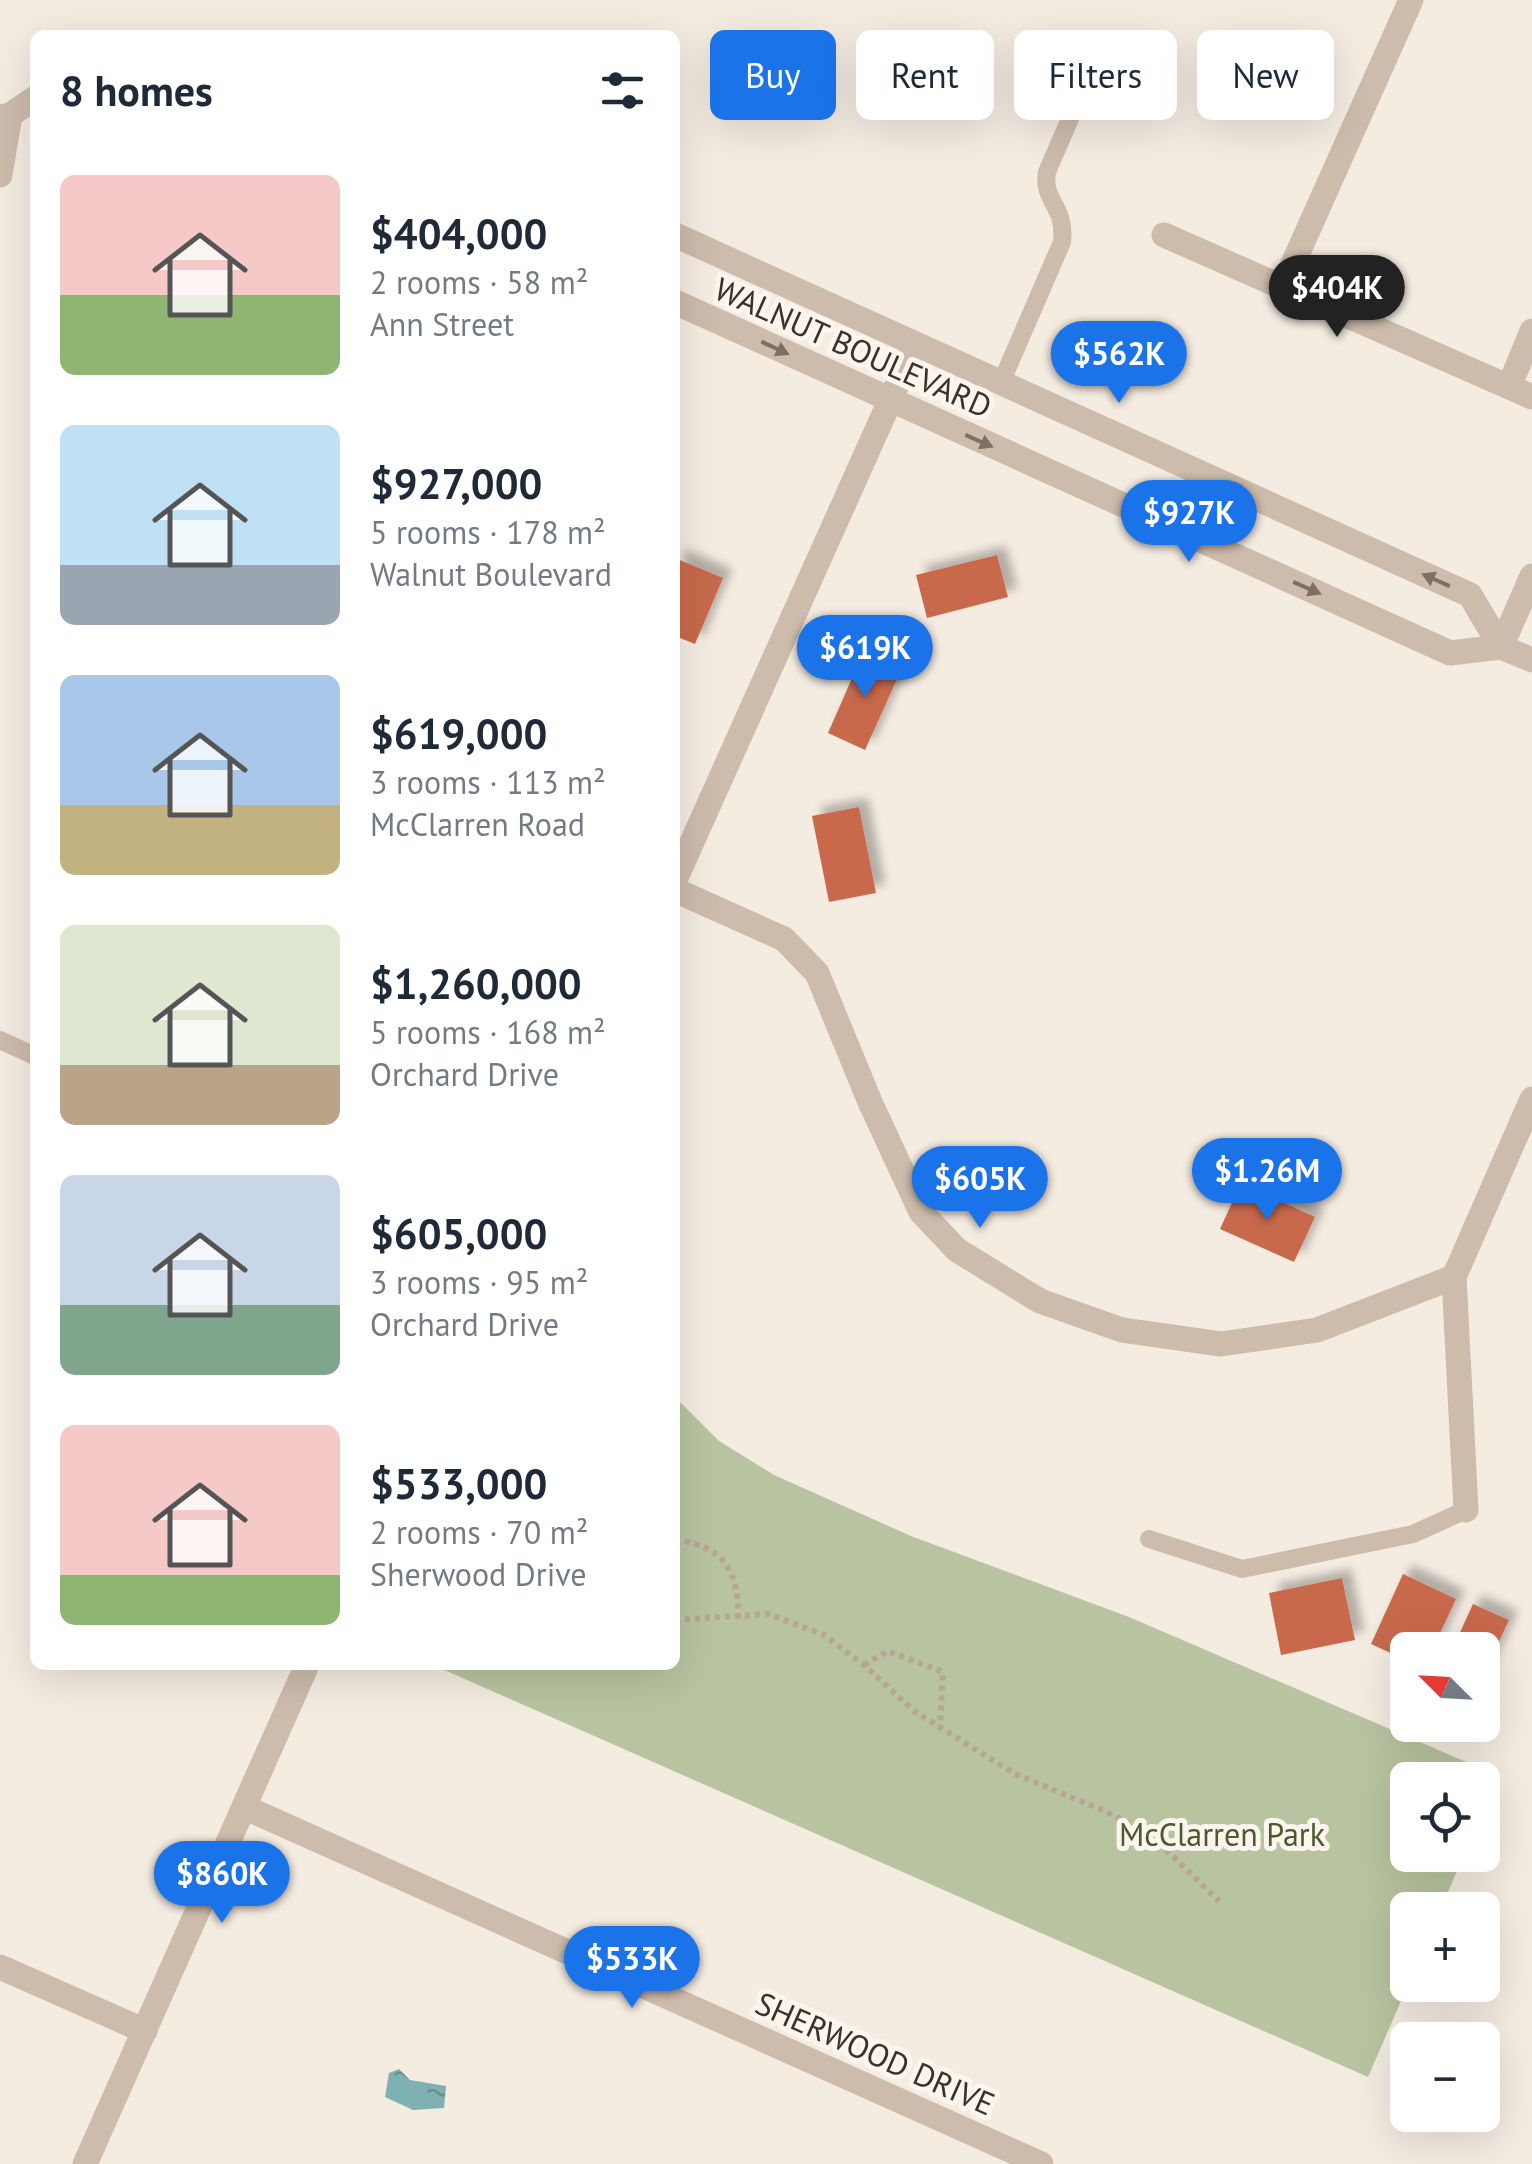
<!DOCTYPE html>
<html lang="en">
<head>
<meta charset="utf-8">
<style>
	:root { --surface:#fff; --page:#f6f6f7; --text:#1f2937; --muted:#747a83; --accent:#1a73e8 }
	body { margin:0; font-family:"PT Sans",sans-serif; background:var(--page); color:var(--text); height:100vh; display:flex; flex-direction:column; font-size:38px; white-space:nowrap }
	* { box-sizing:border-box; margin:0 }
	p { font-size:32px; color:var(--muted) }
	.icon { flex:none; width:55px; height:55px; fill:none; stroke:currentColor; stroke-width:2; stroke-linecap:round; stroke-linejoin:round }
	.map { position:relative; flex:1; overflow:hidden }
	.panel { position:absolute; left:30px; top:30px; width:650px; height:1640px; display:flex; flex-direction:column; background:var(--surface); border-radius:15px; box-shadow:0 10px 40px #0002 }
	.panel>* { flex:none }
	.banner { position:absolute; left:710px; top:30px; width:670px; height:90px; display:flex; gap:20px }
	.needle { width:65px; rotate:294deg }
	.buttons { position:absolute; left:1390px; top:1632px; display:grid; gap:20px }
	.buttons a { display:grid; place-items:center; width:110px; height:110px; border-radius:15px; background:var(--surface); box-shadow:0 10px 40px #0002; font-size:50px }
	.price { position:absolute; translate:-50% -85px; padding:0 22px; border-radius:35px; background:var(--accent); color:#fff; font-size:32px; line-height:65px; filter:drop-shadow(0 2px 5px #0008) }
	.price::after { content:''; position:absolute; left:50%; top:60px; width:30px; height:22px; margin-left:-15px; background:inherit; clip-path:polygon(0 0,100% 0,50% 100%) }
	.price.active { background:#222; color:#fff }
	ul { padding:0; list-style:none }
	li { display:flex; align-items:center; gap:30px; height:250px; padding:0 30px }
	li span { display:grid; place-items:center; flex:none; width:280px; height:200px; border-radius:15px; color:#555 }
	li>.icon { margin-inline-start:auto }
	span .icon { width:120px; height:120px; fill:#fffc; stroke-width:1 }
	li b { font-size:42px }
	h2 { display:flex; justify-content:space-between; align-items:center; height:120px; padding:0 30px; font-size:42px }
	.tag { padding:0 35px; border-radius:15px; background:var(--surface); box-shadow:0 10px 40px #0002; font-size:35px; line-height:90px }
	.tag.active { background:var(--accent); color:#fff }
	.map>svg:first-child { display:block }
	.park { fill:#b8c4a0 }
	.water { fill:url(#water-ripples) }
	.building { fill:#c8694b; filter:url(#shadow) }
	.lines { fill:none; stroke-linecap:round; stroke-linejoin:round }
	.path { stroke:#b9a596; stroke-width:6; stroke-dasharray:5 5; stroke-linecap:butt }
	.service { stroke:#cdbbac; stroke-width:18 }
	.minor { stroke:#cdbbac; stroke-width:25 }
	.tertiary { stroke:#cdbbac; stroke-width:25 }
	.oneway { fill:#7d6f65 }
	.labels { text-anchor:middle; stroke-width:10; stroke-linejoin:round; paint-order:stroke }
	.street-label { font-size:32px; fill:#3b302b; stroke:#fbf5ee }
	.park-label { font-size:32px; fill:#4a5a2e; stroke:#fbf5ee }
</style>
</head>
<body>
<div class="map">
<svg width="1532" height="2164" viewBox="0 0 1532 2164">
	<defs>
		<pattern id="water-ripples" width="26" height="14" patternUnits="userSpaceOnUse" patternTransform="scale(2.5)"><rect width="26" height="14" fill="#7fb0b2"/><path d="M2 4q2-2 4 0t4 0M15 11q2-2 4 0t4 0" fill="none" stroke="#699091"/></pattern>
		<filter id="shadow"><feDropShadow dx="9" dy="-9" stdDeviation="5" flood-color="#0004"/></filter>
	</defs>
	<rect width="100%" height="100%" fill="#f4ebe1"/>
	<polygon class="park" points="675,1397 719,1441 774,1475 911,1536 1129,1617 1499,1776 1483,1813 1482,1780 1408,1780 1408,1855 1464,1855 1440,1910 1408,1910 1408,1985 1368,2077 433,1665 675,1665"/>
	<polygon class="water" points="399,2069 410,2080 446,2086 444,2108 413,2110 385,2097 389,2073"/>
	<g class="building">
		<polygon points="997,555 1008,597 927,618 916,575"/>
		<polygon points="675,558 723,578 695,644 675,636"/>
		<polygon points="864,651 902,668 865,750 828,733"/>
		<polygon points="859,807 876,893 829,902 812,816"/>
		<polygon points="1241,1183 1315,1217 1294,1262 1220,1229"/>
		<polygon points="1403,1574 1456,1599 1432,1650 1408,1650 1408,1661 1371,1644"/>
		<polygon points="1342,1578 1355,1640 1281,1655 1269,1593"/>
		<polygon points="1473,1604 1509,1620 1482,1677 1482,1650 1452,1650"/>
	</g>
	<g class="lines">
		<g class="path">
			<path d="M 675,1539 C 724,1548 738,1568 738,1617"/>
			<polyline points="675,1620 768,1614 824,1635 864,1665 914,1711 1015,1774 1107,1812 1152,1836 1219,1901"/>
			<polyline points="864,1665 888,1651 943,1672 940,1727"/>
		</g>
		<g class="service">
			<path d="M 1001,383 L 1062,242 C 1066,205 1042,202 1047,172 L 1104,40"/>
			<polyline points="0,1040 35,1056"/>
			<polyline points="1149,1539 1242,1569 1413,1534 1466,1510"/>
		</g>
		<g class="minor">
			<polyline points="0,175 10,115"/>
			<polyline points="1164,235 1532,397"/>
			<polyline points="1283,286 1411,0"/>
			<polyline points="1509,387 1532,331"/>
			<polyline points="1501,647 1532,576"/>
			<polyline points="675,880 915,345"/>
			<polyline points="675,890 784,939 817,973 870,1102 921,1212 957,1250 1040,1301 1122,1330 1221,1344 1317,1330 1454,1277"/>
			<polyline points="1466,1510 1454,1277 1532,1099"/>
			<polyline points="244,1807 1041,2164"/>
			<polyline points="0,1967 145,2031"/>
			<polyline points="85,2164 307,1665"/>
		</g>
		<g class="tertiary">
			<polyline points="0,117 10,115 35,98"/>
			<polyline points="675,235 1470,595 1501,647"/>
			<polyline points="675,302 1450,653 1501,647 1532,660"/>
		</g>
	</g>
	<defs><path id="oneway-solid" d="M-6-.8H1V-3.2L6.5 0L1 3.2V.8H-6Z" transform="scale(2.5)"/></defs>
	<g class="oneway">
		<use href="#oneway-solid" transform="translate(775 348) rotate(25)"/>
		<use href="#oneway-solid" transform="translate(979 441) rotate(24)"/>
		<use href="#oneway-solid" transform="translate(1436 580) rotate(-156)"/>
		<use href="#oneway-solid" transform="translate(1307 588) rotate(24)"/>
	</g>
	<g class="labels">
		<g class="street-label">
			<text transform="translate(853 348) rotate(24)" y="11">WALNUT BOULEVARD</text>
			<text transform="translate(875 2054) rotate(24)" y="11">SHERWOOD DRIVE</text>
		</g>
		<g class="park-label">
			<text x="1222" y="1846">McClarren Park</text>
		</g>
	</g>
</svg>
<div class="buttons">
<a><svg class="needle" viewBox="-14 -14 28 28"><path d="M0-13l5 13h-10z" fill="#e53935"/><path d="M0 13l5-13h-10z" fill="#747a83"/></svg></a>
<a><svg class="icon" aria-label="locate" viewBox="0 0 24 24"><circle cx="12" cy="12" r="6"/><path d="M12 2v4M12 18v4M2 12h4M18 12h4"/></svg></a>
<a>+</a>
<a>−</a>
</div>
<b class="price active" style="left:1337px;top:340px">$404K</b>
<b class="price" style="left:1119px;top:406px">$562K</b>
<b class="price" style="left:1189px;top:565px">$927K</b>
<b class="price" style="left:865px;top:700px">$619K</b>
<b class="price" style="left:1267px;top:1223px">$1.26M</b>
<b class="price" style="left:980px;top:1231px">$605K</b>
<b class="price" style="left:222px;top:1926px">$860K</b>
<b class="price" style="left:632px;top:2011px">$533K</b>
<div class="banner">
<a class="tag active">Buy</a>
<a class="tag">Rent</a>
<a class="tag">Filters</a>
<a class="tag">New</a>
</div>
<section class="panel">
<h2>8 homes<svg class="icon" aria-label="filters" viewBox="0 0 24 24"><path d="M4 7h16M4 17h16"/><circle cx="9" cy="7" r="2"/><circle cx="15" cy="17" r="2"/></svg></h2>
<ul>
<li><span style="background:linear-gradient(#f6c9c9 60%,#8fb573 0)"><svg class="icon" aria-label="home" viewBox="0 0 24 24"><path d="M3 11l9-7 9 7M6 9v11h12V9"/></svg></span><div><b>$404,000</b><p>2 rooms · 58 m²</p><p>Ann Street</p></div></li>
<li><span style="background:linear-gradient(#bfe0f5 70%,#9aa5b1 0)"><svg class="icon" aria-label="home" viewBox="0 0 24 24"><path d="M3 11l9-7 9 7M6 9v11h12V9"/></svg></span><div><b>$927,000</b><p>5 rooms · 178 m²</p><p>Walnut Boulevard</p></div></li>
<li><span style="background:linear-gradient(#a9c7e8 65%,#c2b280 0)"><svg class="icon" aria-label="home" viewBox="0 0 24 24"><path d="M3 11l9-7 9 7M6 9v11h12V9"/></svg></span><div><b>$619,000</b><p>3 rooms · 113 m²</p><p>McClarren Road</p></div></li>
<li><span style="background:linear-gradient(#dfe7d0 70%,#b9a48a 0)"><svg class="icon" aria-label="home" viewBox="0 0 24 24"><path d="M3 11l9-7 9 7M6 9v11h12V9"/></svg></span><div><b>$1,260,000</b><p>5 rooms · 168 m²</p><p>Orchard Drive</p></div></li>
<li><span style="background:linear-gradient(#c9d6e8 65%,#7fa58c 0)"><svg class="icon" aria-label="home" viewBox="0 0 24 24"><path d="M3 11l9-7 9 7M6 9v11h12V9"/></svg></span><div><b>$605,000</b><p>3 rooms · 95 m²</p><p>Orchard Drive</p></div></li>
<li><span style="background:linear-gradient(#f6c9c9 75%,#8fb573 0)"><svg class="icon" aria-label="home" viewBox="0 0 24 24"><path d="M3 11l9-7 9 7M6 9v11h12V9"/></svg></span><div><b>$533,000</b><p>2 rooms · 70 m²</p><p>Sherwood Drive</p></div></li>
</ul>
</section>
</div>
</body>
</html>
